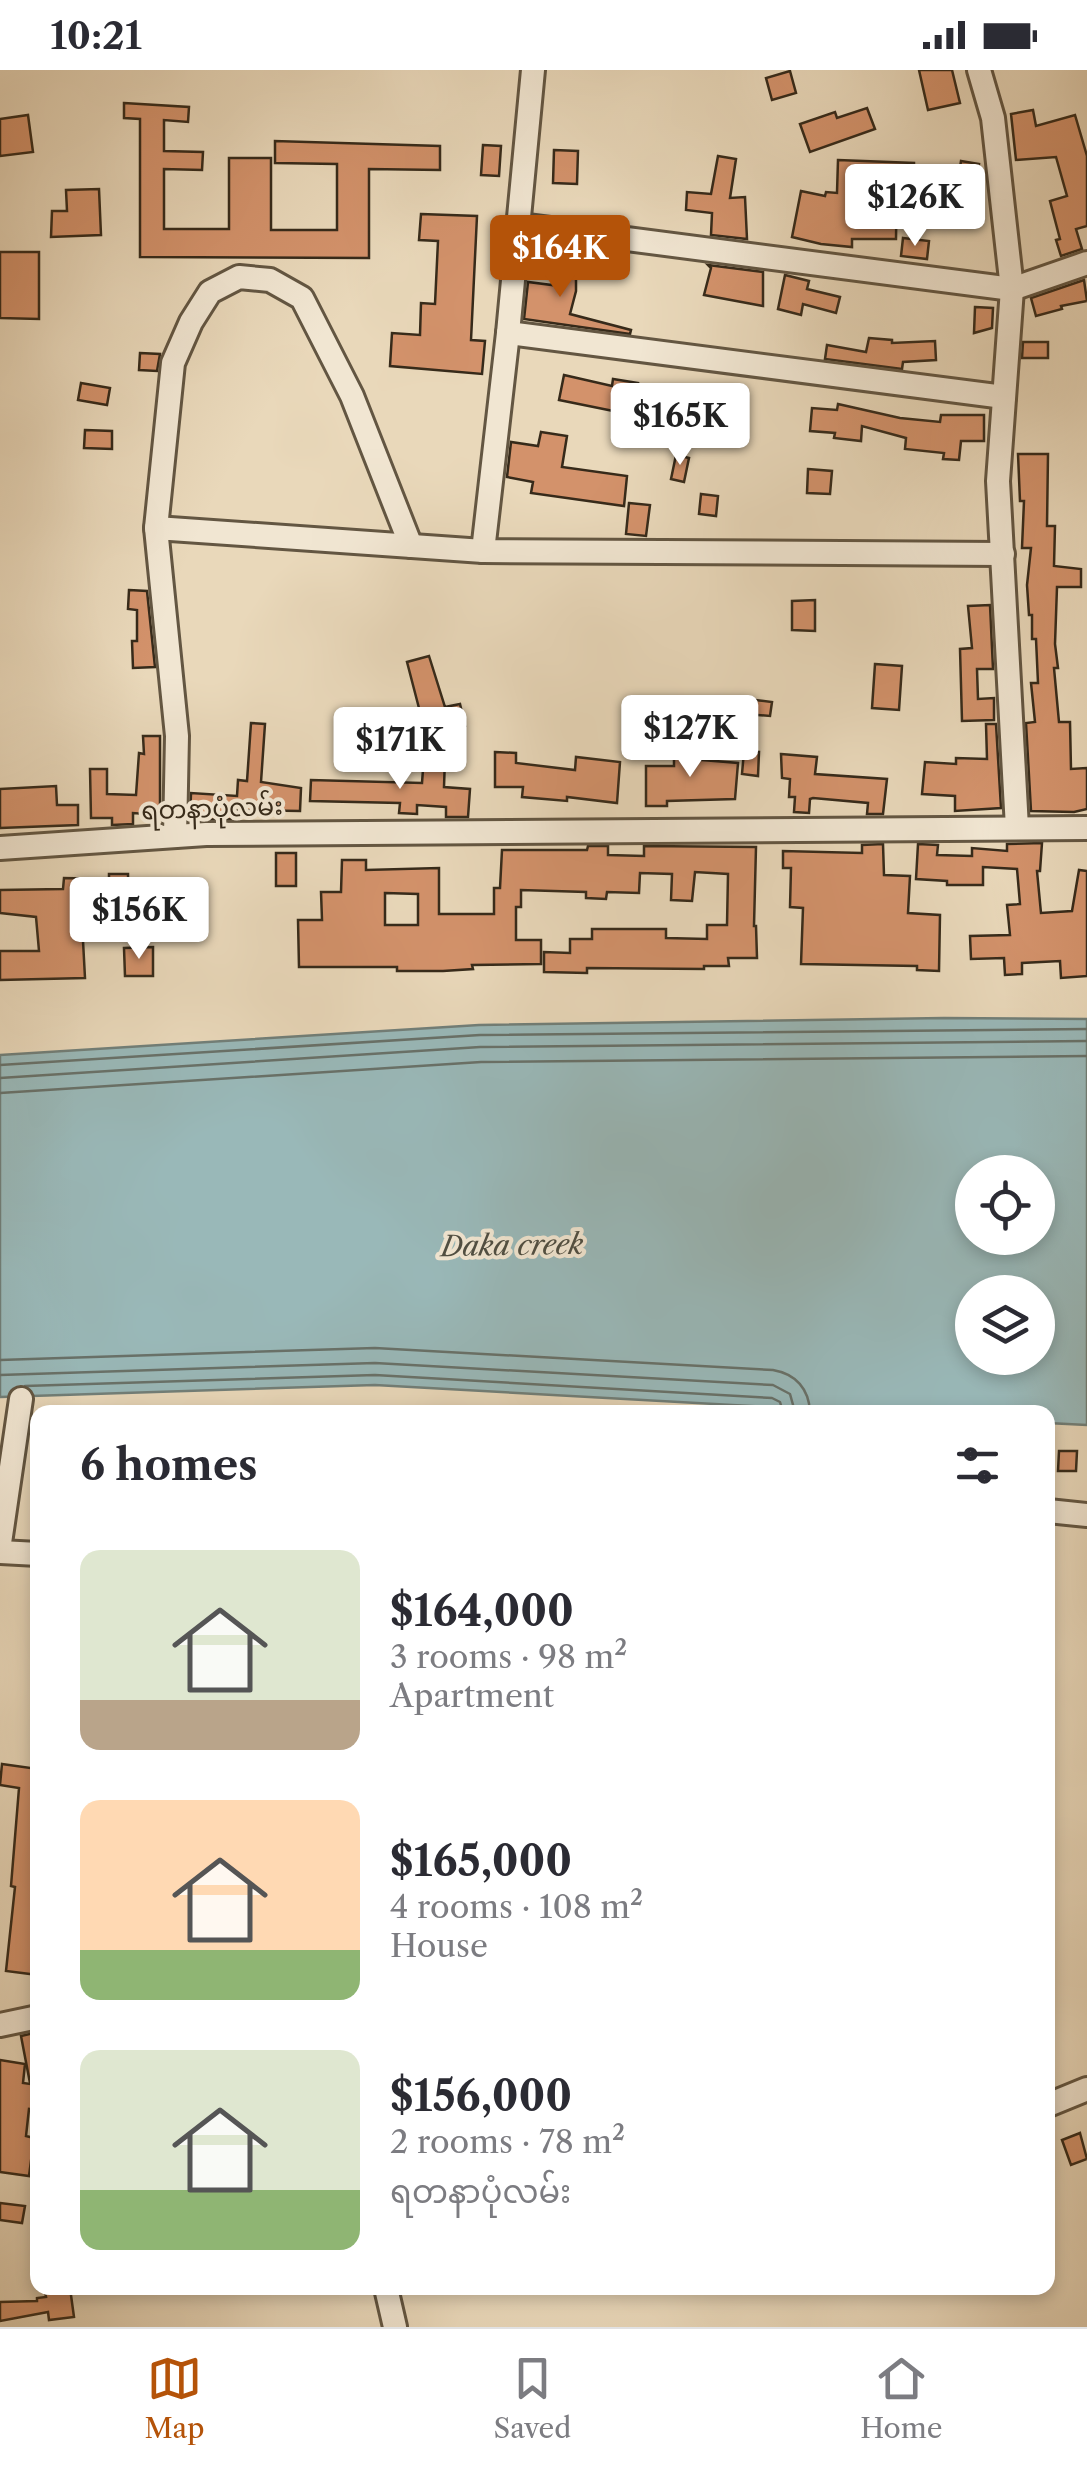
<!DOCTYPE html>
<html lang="en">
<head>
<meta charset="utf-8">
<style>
	:root { --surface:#fff; --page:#f2f2f3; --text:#2b2b33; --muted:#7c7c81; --line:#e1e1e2; --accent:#b45309 }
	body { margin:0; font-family:"Libre Caslon Text","Noto Sans Myanmar",serif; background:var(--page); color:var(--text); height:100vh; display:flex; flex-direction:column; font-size:38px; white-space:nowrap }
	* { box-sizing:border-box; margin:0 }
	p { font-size:32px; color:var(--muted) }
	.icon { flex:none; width:55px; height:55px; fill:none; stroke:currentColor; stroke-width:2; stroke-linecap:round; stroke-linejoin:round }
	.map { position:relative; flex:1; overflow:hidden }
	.sheet { position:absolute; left:30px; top:1335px; width:1025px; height:890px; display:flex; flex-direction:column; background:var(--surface); border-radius:20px; box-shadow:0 5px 15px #0003 }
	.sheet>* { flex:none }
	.buttons { position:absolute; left:955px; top:1085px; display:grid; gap:20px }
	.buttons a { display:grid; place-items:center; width:100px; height:100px; border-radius:50%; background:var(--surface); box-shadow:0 5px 15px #0003; font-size:50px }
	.price { position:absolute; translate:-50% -85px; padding:0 22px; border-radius:10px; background:#fff; color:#222; font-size:32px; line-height:65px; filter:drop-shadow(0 2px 5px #0008) }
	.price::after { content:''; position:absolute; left:50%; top:60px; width:30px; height:22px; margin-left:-15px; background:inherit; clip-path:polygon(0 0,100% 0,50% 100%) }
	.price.on { background:var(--accent); color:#fff }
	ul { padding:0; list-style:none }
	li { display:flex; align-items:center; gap:30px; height:250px; padding:0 50px }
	li span { display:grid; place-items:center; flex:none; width:280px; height:200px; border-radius:20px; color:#555 }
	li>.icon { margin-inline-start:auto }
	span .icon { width:120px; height:120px; fill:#fffc; stroke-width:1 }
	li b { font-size:42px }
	h2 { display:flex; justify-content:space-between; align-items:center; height:120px; padding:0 50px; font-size:42px }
	.status { display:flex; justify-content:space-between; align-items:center; height:70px; padding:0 50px; background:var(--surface); direction:ltr }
	.status svg { height:28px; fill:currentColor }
	.tabs { display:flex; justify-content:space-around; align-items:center; height:140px; border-top:2px solid var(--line); background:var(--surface); font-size:28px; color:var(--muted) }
	.tabs a { display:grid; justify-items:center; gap:5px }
	.tabs .on { color:var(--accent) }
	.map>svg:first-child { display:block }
	.water { fill:#99b8b8; stroke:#717f79; stroke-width:2.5; fill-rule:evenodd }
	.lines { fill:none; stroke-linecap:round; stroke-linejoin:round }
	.shore { stroke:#687169; stroke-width:2.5 }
	.building { fill:#d3926b; stroke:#362a1a; stroke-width:2.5; fill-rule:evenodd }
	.minor-casing { stroke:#635642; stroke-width:28 }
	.minor { stroke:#f1e6d2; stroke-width:22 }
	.labels { text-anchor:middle; stroke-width:8; stroke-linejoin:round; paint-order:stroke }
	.street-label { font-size:25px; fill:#362a1a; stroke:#f1e6d2 }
	.water-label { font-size:28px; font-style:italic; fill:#4f4e42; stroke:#f1e6d2 }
</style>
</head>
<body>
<div class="status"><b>10:21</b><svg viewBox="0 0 49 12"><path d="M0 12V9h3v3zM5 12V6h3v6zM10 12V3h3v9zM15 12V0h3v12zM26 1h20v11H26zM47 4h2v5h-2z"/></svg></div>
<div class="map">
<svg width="1087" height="2257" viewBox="0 0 1087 2257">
	<rect width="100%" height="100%" fill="#e9d8ba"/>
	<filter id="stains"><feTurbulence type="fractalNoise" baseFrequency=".002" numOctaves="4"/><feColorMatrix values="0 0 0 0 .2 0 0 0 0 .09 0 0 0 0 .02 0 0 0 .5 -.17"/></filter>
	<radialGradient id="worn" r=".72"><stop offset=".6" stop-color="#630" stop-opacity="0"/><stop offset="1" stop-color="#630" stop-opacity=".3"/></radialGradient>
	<path class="water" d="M 944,948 L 1087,949 L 1087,1355 L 1048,1353 L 1048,1342 L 860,1342 L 375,1315 L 0,1327 L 0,985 L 479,955 ZM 972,1102 L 1038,1102 L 1038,1168 L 972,1168 ZM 972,1222 L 1038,1222 L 1038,1288 L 972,1288 Z"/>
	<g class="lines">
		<g class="shore">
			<polyline points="0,995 480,965 1087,959"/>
			<polyline points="0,1008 480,977 1087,971"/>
			<polyline points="0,1023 481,992 1087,986"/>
			<path d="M 0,1290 L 375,1278 L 773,1300 C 796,1304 809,1319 810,1342"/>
			<polyline points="0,1305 375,1293 773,1315 790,1324 795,1342"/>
			<polyline points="25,1316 375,1305 772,1328 780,1332 783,1342"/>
		</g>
	</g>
	<g class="building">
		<polygon points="919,0 952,0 960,33 928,40"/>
		<polygon points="790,1 796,23 772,30 766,8"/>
		<polygon points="124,33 189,37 188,52 164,50 164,81 203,82 202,100 164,99 164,159 229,159 229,88 271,88 271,160 337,160 337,94 275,93 275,71 440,76 440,100 369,99 369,188 140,187 140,49 124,48"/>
		<polygon points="867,38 875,59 810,82 800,54 835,42 837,48"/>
		<polygon points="1033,40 1036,56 1075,45 1087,86 1087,156 1076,159 1082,179 1061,186 1056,170 1060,169 1050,131 1067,126 1056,87 1016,90 1011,44"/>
		<polygon points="28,45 33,82 0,86 0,49"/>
		<polygon points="483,75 501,76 499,106 481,105"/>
		<polygon points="554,80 578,81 577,114 553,113"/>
		<polygon points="718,86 736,89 730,128 745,127 747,169 711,165 712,143 686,140 687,122 711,124"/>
		<polygon points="838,90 914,93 914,110 897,110 896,169 852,169 852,177 821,174 792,167 801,121 825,126 826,122 837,123"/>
		<polygon points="961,91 979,94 976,114 958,110"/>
		<polygon points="99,119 101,165 51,167 52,141 67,141 66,120"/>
		<polygon points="421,144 477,146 471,270 485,271 482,304 390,296 392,263 420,265 421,233 435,234 438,171 419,170"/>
		<polygon points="903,168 929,171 927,189 901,186"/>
		<polygon points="0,182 39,182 39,249 0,248"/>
		<polygon points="554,187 576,189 576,221 570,244 631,260 630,264 524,249 528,212 552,215"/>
		<polygon points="708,195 763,202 763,236 704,225 711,198"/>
		<polygon points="785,205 809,211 807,219 840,227 836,243 803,234 801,245 778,239"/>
		<polygon points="1084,210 1087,231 1061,236 1062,239 1036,246 1031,228"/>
		<polygon points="975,237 993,238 992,258 974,263"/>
		<polygon points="869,268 892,270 892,273 935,271 936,290 903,292 902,299 825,289 827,275 866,282"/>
		<polygon points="1023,272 1048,272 1048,288 1022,288"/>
		<polygon points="140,283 160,284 157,301 139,300"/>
		<polygon points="564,305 612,316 613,309 638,313 633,345 559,330"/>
		<polygon points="81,313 110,318 107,335 78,330"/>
		<polygon points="838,334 900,348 940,352 941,345 984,345 984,371 961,371 959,390 943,389 944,383 905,379 906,368 862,356 861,371 834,368 835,363 810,361 812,338 837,340"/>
		<polygon points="85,360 112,361 112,379 84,378"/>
		<polygon points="541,362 567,366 562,397 627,406 624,436 531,423 533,412 507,407 511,372 538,376"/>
		<polygon points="1018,384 1048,384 1047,456 1055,456 1054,496 1081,499 1081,517 1057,517 1055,574 1058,598 1054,598 1059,652 1070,652 1071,699 1087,698 1087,739 1074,742 1031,741 1026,653 1035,652 1031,613 1038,613 1036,569 1032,569 1032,545 1029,545 1027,515 1031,478 1022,478 1024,431 1020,431"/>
		<polygon points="676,385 689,388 684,412 671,409"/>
		<polygon points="808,399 832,401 830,424 807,423"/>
		<polygon points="701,424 718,426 716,446 699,444"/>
		<polygon points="629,433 650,435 646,466 626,464"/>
		<polygon points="129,520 147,521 155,597 133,598 132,571 137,571 137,540 128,539"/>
		<polygon points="815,530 815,561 792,560 792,531"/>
		<polygon points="990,535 993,599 977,599 978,629 994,628 994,650 962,651 960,579 972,578 968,536"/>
		<polygon points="429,586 445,637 460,634 465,656 416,667 411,644 420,642 407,592"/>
		<polygon points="875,594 902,596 899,640 872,638"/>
		<polygon points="746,629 772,632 770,646 745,644"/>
		<polygon points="251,653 265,654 261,712 301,718 300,741 232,740 231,749 190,750 191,723 237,726 238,710 247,711"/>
		<polygon points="986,654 996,654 1001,738 955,741 955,726 922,724 925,692 956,694 956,688 987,689"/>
		<polygon points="143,666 160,666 160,745 133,743 133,754 112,755 112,748 91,748 90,699 107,699 107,724 136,725 139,683 144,684"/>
		<polygon points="674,677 691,677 691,689 738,693 735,729 667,731 667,736 646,736 646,696 674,696"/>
		<polygon points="744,681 759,682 758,706 742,704"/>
		<polygon points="495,682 516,683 516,693 575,700 576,687 620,692 617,733 567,727 567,731 522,727 523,717 495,717"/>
		<polygon points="781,684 817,687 815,704 887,709 883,744 867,744 868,733 813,728 810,729 809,743 794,742 795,727 789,727 790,709 782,708"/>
		<polygon points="424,686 445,688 444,717 470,719 468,747 446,747 446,737 417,735 417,744 399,743 400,733 310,731 311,710 422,713"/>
		<polygon points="56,716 57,735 78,735 78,755 0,758 0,719"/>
		<polygon points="1042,773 1040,801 1037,801 1041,843 1072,841 1079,800 1087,801 1087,906 1061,908 1060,891 1022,893 1022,904 1005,905 1004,888 971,889 970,866 1010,865 1007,835 1020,834 1017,799 983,797 983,815 947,815 947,811 916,809 918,774 938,775 937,785 972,786 972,778 1007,781 1007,774"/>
		<polygon points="883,774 884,805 910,806 908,843 940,845 939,901 917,900 917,896 801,894 803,838 790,837 791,798 783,798 783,781 862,783 862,775"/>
		<path d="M 588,776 L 608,776 L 608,785 L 644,786 L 644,776 L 756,777 L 754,856 L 756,856 L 757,888 L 728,888 L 729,896 L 704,896 L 704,899 L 587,898 L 587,903 L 544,902 L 544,882 L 570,883 L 570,869 L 592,869 L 592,859 L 666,859 L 666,868 L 707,869 L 707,855 L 727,855 L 728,804 L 695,802 L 692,831 L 671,830 L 672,804 L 640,803 L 639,823 L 607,822 L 606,829 L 586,828 L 586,822 L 521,820 L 521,837 L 516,837 L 516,870 L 541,870 L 541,894 L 472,895 L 473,899 L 443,901 L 397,901 L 397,897 L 299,897 L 298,850 L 322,850 L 321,822 L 341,822 L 342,790 L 366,790 L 366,800 L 439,798 L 439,844 L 494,844 L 494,818 L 500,818 L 502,780 L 587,780 ZM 385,823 L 418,824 L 418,855 L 385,855 Z"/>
		<rect x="276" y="783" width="20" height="33"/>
		<polygon points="109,804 128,804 129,849 82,852 85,908 0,910 0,881 39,881 36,847 0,843 0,820 63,819 64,808 109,809"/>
		<polygon points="153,877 153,906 125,906 124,878"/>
		<polygon points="1059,1381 1077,1381 1076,1401 1058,1401"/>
		<polygon points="2,1694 38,1699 38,1905 6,1901 15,1817 11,1816 19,1718 0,1715"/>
		<polygon points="38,1962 38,2012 30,2013 21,1966"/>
		<polygon points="0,1990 25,1994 23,2013 38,2015 38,2040 29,2039 26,2066 34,2068 29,2106 0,2102"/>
		<polygon points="1080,2063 1087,2089 1071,2095 1062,2070"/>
		<polygon points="0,2133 25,2136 22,2153 0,2150"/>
		<polygon points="70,2218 74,2247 49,2250 48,2242 0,2251 0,2232 37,2231 37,2228 46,2227 45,2221"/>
	</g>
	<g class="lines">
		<g class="minor-casing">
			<g id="minor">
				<polyline points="979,0 993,48 1012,219 998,411 1017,758"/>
				<polyline points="519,155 1012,219 1087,193"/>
				<polyline points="508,263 1004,327"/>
				<polyline points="156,458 173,293 191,252 210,222 239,207 270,210 302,228 352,326 411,476"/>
				<polyline points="483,481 508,263 533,0"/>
				<polyline points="175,766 177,666 156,458 483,481 1003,484"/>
				<polyline points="0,778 206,764 1087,758"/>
				<polyline points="1048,1441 1087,1445"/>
				<polyline points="0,1473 21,1329"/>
				<polyline points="0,1482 38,1484"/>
				<polyline points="0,1955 38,1947"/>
				<polyline points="1048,2035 1087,2019"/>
				<polyline points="386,2218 395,2257"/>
			</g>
		</g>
		<use href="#minor" class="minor"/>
	</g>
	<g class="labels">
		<g class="street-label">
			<text transform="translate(212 738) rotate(-2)" y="9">ရတနာပုံလမ်း</text>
		</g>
		<g class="water-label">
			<text transform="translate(512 1175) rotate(-1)" y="10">Daka creek</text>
		</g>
	</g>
	<rect width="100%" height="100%" filter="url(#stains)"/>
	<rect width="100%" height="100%" fill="url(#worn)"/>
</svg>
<div class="buttons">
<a><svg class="icon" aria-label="locate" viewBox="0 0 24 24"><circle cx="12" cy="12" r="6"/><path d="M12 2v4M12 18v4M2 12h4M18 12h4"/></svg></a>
<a><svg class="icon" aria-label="layers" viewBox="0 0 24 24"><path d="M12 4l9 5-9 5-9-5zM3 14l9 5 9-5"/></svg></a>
</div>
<b class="price" style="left:915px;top:179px">$126K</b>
<b class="price on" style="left:560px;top:230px">$164K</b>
<b class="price" style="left:680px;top:398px">$165K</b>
<b class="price" style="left:690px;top:710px">$127K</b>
<b class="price" style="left:400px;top:722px">$171K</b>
<b class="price" style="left:139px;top:892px">$156K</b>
<section class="sheet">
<h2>6 homes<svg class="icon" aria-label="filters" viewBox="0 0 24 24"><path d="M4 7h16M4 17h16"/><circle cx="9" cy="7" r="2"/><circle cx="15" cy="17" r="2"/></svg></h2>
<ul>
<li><span style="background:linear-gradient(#dfe7d0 75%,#b9a48a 0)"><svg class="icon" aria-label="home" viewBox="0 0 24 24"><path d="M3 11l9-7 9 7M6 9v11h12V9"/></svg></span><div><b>$164,000</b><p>3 rooms · 98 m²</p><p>Apartment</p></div></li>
<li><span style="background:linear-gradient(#ffd9b3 75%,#8fb573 0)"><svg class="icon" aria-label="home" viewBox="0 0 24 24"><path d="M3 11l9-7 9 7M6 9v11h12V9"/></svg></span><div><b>$165,000</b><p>4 rooms · 108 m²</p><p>House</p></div></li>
<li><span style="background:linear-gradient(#dfe7d0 70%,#8fb573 0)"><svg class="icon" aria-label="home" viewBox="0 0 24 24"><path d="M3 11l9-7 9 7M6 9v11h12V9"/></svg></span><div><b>$156,000</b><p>2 rooms · 78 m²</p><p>ရတနာပုံလမ်း</p></div></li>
</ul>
</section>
</div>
<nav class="tabs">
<a class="on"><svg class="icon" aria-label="map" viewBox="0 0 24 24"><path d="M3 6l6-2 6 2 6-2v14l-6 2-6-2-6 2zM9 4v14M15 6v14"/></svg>Map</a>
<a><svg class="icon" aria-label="saved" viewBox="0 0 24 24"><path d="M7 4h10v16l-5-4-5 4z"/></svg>Saved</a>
<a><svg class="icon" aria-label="home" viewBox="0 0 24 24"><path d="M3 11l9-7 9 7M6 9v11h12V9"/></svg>Home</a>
</nav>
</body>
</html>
